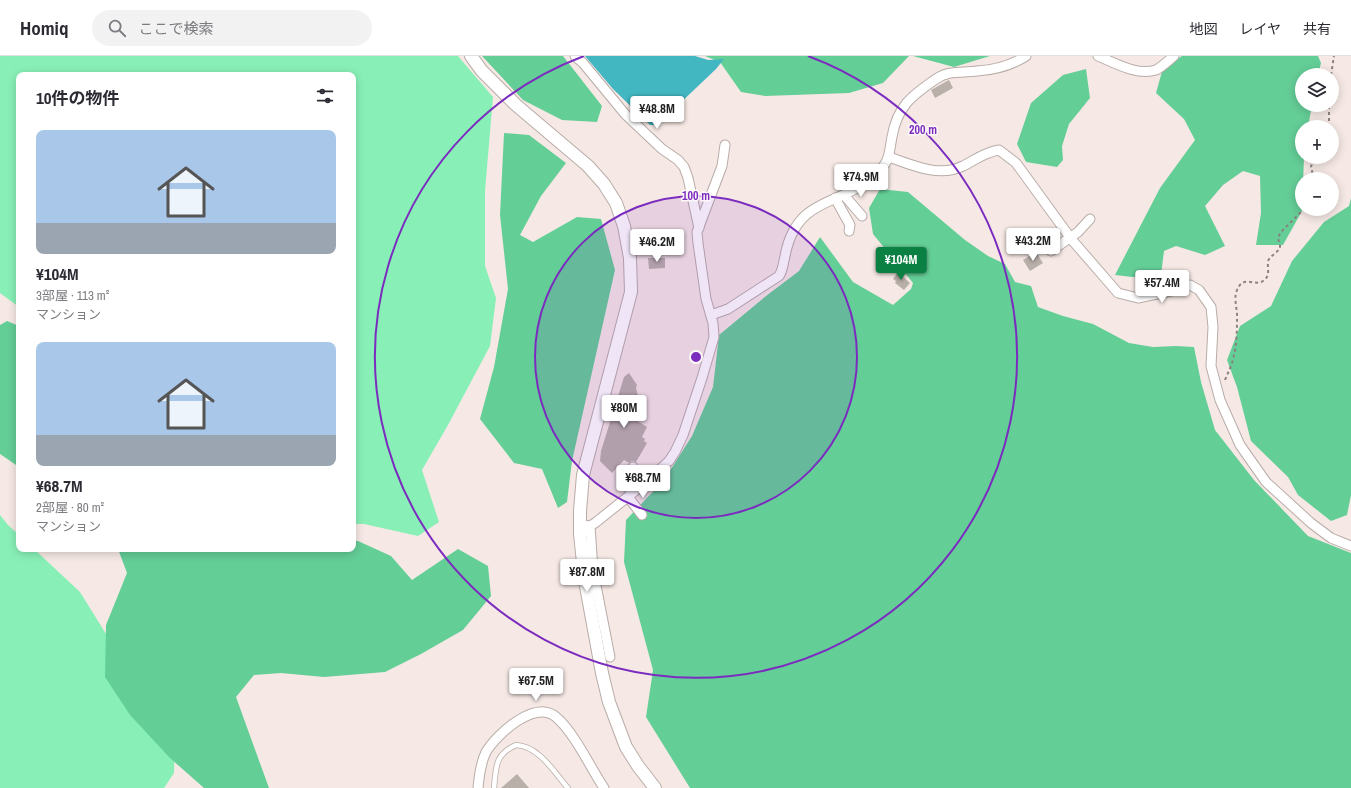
<!DOCTYPE html>
<html lang="ja">
<head>
<meta charset="utf-8">
<style>
	:root { --surface:#fff; --page:#f2f2f3; --text:#2b2b33; --muted:#7c7c81; --line:#e1e1e2; --accent:#0b8043 }
	body { margin:0; font-family:"Archivo Narrow","Noto Sans JP",sans-serif; background:var(--page); color:var(--text); height:100vh; display:flex; flex-direction:column; font-size:15px; white-space:nowrap }
	* { box-sizing:border-box; margin:0 }
	p { font-size:13px; color:var(--muted) }
	.icon { flex:none; width:22px; height:22px; fill:none; stroke:currentColor; stroke-width:2; stroke-linecap:round; stroke-linejoin:round }
	.map { position:relative; flex:1; overflow:hidden }
	.panel { position:absolute; left:16px; top:16px; width:340px; height:480px; display:flex; flex-direction:column; background:var(--surface); border-radius:8px; box-shadow:0 2px 10px #0003 }
	.panel>* { flex:none }
	.controls { position:absolute; left:1295px; top:12px; display:grid; gap:8px }
	.controls a { display:grid; place-items:center; width:44px; height:44px; border-radius:50%; background:var(--surface); box-shadow:0 2px 10px #0003; font-size:20px }
	.price { position:absolute; translate:-50% -34px; padding:0 9px; border-radius:4px; background:#fff; color:#222; font-size:13px; line-height:26px; filter:drop-shadow(0 1px 2px #0008) }
	.price::after { content:''; position:absolute; left:50%; top:24px; width:12px; height:9px; margin-left:-6px; background:inherit; clip-path:polygon(0 0,100% 0,50% 100%) }
	.price.on { background:var(--accent); color:#fff }
	ul { padding:0; list-style:none }
	li { display:grid; align-content:center; gap:8px; height:212px; padding:0 20px }
	li span { display:grid; place-items:center; height:124px; border-radius:8px; color:#555 }
	li>.icon { margin-inline-start:auto }
	span .icon { width:72px; height:72px; fill:#fffc; stroke-width:1 }
	li b { font-size:17px }
	h2 { display:flex; justify-content:space-between; align-items:center; height:48px; padding:0 20px; font-size:17px }
	header { display:flex; align-items:center; gap:24px; box-sizing:border-box; height:56px; padding:0 20px; background:var(--surface); border-bottom:1px solid var(--line) }
	header strong { font-size:19px }
	nav { display:flex; gap:22px; margin-inline-start:auto; font-size:14px }
	.search { width:280px; height:36px; background:var(--page); display:flex; align-items:center; gap:10px; box-sizing:border-box; padding:0 14px; border-radius:22px; color:var(--muted); font-size:15px }
	.map>svg:first-child { display:block }
	.green { fill:#88f0b7 }
	.forest { fill:#64ce97 }
	.water { fill:#42b6c1 }
	.building { fill:#bab0aa }
	.lines { fill:none; stroke-linecap:round; stroke-linejoin:round }
	.service-casing { stroke:#b8aca8; stroke-width:6 }
	.minor-casing { stroke:#b8aca8; stroke-width:11 }
	.tertiary-casing { stroke:#b8aca8; stroke-width:14 }
	.path { stroke:#8a827f; stroke-width:2; stroke-dasharray:3 3; stroke-linecap:butt }
	.service { stroke:#fff; stroke-width:4.5 }
	.minor { stroke:#fff; stroke-width:9 }
	.tertiary { stroke:#fff; stroke-width:12 }
	.ring { fill:none; stroke:#7b2cbf; stroke-width:2 }
	.centre { fill:#7b2cbf; stroke:#fdf8f7; stroke-width:2 }
	.ring-label { font-size:12px; text-anchor:middle; font-weight:bold; fill:#7b2cbf; stroke:#fdf8f7; stroke-width:3; stroke-linejoin:round; paint-order:stroke }
</style>
</head>
<body>
<header>
<strong>Homiq</strong>
<div class="search"><svg class="icon" aria-label="search" viewBox="0 0 24 24"><circle cx="10" cy="10" r="6"/><path d="M15 15l6 6"/></svg>ここで検索</div>
<nav><a>地図</a><a>レイヤ</a><a>共有</a></nav>
</header>
<div class="map">
<svg width="1351" height="732" viewBox="0 0 1351 732">
	<rect width="100%" height="100%" fill="#f6e9e5"/>
	<g class="green">
		<polygon points="0,0 458,0 493,41 485,135 485,210 496,242 490,290 448,369 422,414 439,466 418,480 364,468 353,468 353,19 19,19 19,251 0,237"/>
		<polygon points="0,459 8,469 19,479 19,493 34,493 80,536 116,594 175,675 174,717 164,732 0,732"/>
	</g>
	<g class="forest">
		<polygon points="482,0 563,0 602,50 597,66 562,64 523,44"/>
		<polygon points="705,0 909,0 883,27 849,37 765,40 741,36 720,6"/>
		<polygon points="913,0 990,0 954,11"/>
		<polygon points="1182,0 1318,0 1321,7 1318,19 1302,19 1302,49 1312,49 1308,71 1302,71 1302,101 1304,101 1302,155 1283,189 1256,189 1261,157 1260,120 1243,115 1223,129 1205,150 1225,190 1205,199 1176,190 1164,195 1161,219 1132,221 1115,219 1160,132 1195,84 1184,63 1156,37 1163,12"/>
		<polygon points="1086,13 1090,42 1069,68 1062,90 1063,104 1057,111 1026,106 1017,88 1031,47 1063,19"/>
		<polygon points="504,77 529,79 566,107 541,140 520,179 533,186 577,161 601,163 615,214 572,405 567,446 558,452 542,413 514,407 480,363 494,311 508,233 500,159"/>
		<polygon points="880,133 908,136 965,184 988,200 1005,208 1015,226 1031,230 1038,251 1063,260 1093,268 1129,287 1153,291 1176,290 1194,291 1201,326 1215,374 1254,424 1308,480 1351,497 1351,732 690,732 646,661 653,614 624,506 626,464 664,424 692,380 713,331 719,279 766,240 799,215 820,181 853,226 893,249 911,233 913,227 873,178 869,152"/>
		<polygon points="1351,142 1351,439 1347,459 1331,465 1298,439 1288,421 1251,385 1237,331 1227,304 1240,270 1271,250 1292,205 1324,166 1349,150"/>
		<polygon points="7,265 19,270 19,411 0,398 0,269"/>
		<polygon points="353,485 358,485 391,500 412,524 458,493 488,510 491,540 463,574 421,598 385,616 324,621 281,617 254,619 236,641 269,732 204,732 170,702 130,659 105,621 106,569 127,517 118,493 353,493"/>
	</g>
	<polygon class="water" points="585,0 695,0 708,4 724,3 716,13 657,69 650,69 613,33"/>
	<g class="building">
		<polygon points="949,24 953,32 935,42 931,34"/>
		<polygon points="1036,196 1043,207 1030,215 1023,204"/>
		<polygon points="648,202 665,202 665,212 649,213"/>
		<polygon points="898,216 910,227 904,234 895,227 896,225 893,223"/>
		<polygon points="629,317 637,329 636,332 639,343 638,353 634,363 647,371 642,381 645,383 644,385 647,387 636,406 632,405 629,407 624,404 612,417 600,405 601,395 624,321"/>
		<polygon points="517,718 529,732 501,732"/>
	</g>
	<g class="lines">
		<g class="service-casing">
			<path id="service" d="M 494,732 C 496,711 495,698 516,689 C 539,690 554,716 568,732"/>
		</g>
		<g class="minor-casing">
			<g id="minor">
				<polyline points="575,0 583,7 625,58 662,93 678,104 684,111 688,122 699,172"/>
				<path d="M 1098,0 C 1115,7 1137,20 1156,14 C 1162,11 1169,4 1174,0"/>
				<path d="M 889,101 C 912,109 939,122 963,110 C 975,104 985,96 999,94 L 1016,107 L 1072,184 L 1118,237 L 1138,242 L 1171,235 L 1190,229 L 1199,234 L 1211,251 L 1213,271 L 1211,310 L 1220,344 L 1240,389 L 1266,426 L 1311,467 L 1331,482 L 1351,490"/>
				<polyline points="844,139 862,160"/>
				<polyline points="835,142 850,169 849,175"/>
				<polyline points="1051,195 1078,176 1090,163"/>
				<path d="M 711,259 L 728,253 L 779,220 C 783,214 783,208 785,200 C 788,184 794,169 807,158 C 819,148 833,144 847,137 C 858,133 879,117 885,108 C 890,101 890,90 892,81 C 897,51 911,40 936,23 C 949,14 962,17 977,15 C 994,14 1012,9 1026,0"/>
				<polyline points="631,438 629,419 633,411"/>
				<polyline points="628,441 642,459"/>
				<polyline points="580,469 590,470 595,467 640,431 669,405 675,396 683,379 702,322 714,281 713,267 706,243 698,187 697,176 722,110 725,89"/>
				<polyline points="590,470 593,514 610,601"/>
				<path d="M 478,732 C 479,721 481,706 486,696 C 497,678 535,643 556,661 C 574,676 590,711 604,732"/>
			</g>
		</g>
		<g class="tertiary-casing">
			<polyline id="tertiary" points="471,0 482,15 516,49 588,110 604,128 616,147 624,170 630,202 631,236 583,419 580,455 580,478 585,525 602,617 609,646 626,691 638,710 655,732"/>
		</g>
		<g class="path">
			<polyline points="1331,19 1334,0"/>
			<polyline points="1329,71 1329,49"/>
			<polyline points="1314,123 1311,111 1314,101"/>
			<path d="M 1225,324 C 1227,319 1229,315 1231,310 C 1236,296 1237,280 1237,265 C 1238,256 1234,245 1236,237 C 1242,217 1254,231 1263,225 C 1271,220 1267,212 1268,205 C 1270,200 1277,197 1280,192 L 1280,187 L 1278,183 L 1280,177 L 1304,153"/>
		</g>
		<use href="#service" class="service"/>
		<use href="#minor" class="minor"/>
		<use href="#tertiary" class="tertiary"/>
	</g>
	<circle cx="696" cy="301" r="161" fill="#7b2cbf" fill-opacity=".12"/>
	<g class="ring">
		<circle cx="696" cy="301" r="161"/>
		<path d="M808 0A321 321 0 1 1 584 0"/>
	</g>
	<circle cx="696" cy="301" r="6" class="centre"/>
	<g class="ring-label">
		<text x="923" y="78">200 m</text>
		<text x="696" y="144">100 m</text>
	</g>
</svg>
<div class="controls">
<a><svg class="icon" aria-label="layers" viewBox="0 0 24 24"><path d="M12 4l9 5-9 5-9-5zM3 14l9 5 9-5"/></svg></a>
<a>+</a>
<a>−</a>
</div>
<b class="price" style="left:657px;top:74px">¥48.8M</b>
<b class="price" style="left:861px;top:142px">¥74.9M</b>
<b class="price" style="left:1033px;top:206px">¥43.2M</b>
<b class="price" style="left:657px;top:207px">¥46.2M</b>
<b class="price on" style="left:901px;top:225px">¥104M</b>
<b class="price" style="left:1162px;top:248px">¥57.4M</b>
<b class="price" style="left:624px;top:373px">¥80M</b>
<b class="price" style="left:643px;top:443px">¥68.7M</b>
<b class="price" style="left:587px;top:537px">¥87.8M</b>
<b class="price" style="left:536px;top:646px">¥67.5M</b>
<section class="panel">
<h2>10件の物件<svg class="icon" aria-label="filters" viewBox="0 0 24 24"><path d="M4 7h16M4 17h16"/><circle cx="9" cy="7" r="2"/><circle cx="15" cy="17" r="2"/></svg></h2>
<ul>
<li><span style="background:linear-gradient(#a9c7e8 75%,#9aa5b1 0)"><svg class="icon" aria-label="home" viewBox="0 0 24 24"><path d="M3 11l9-7 9 7M6 9v11h12V9"/></svg></span><div><b>¥104M</b><p>3部屋 · 113 m²</p><p>マンション</p></div></li>
<li><span style="background:linear-gradient(#a9c7e8 75%,#9aa5b1 0)"><svg class="icon" aria-label="home" viewBox="0 0 24 24"><path d="M3 11l9-7 9 7M6 9v11h12V9"/></svg></span><div><b>¥68.7M</b><p>2部屋 · 80 m²</p><p>マンション</p></div></li>
</ul>
</section>
</div>
</body>
</html>
